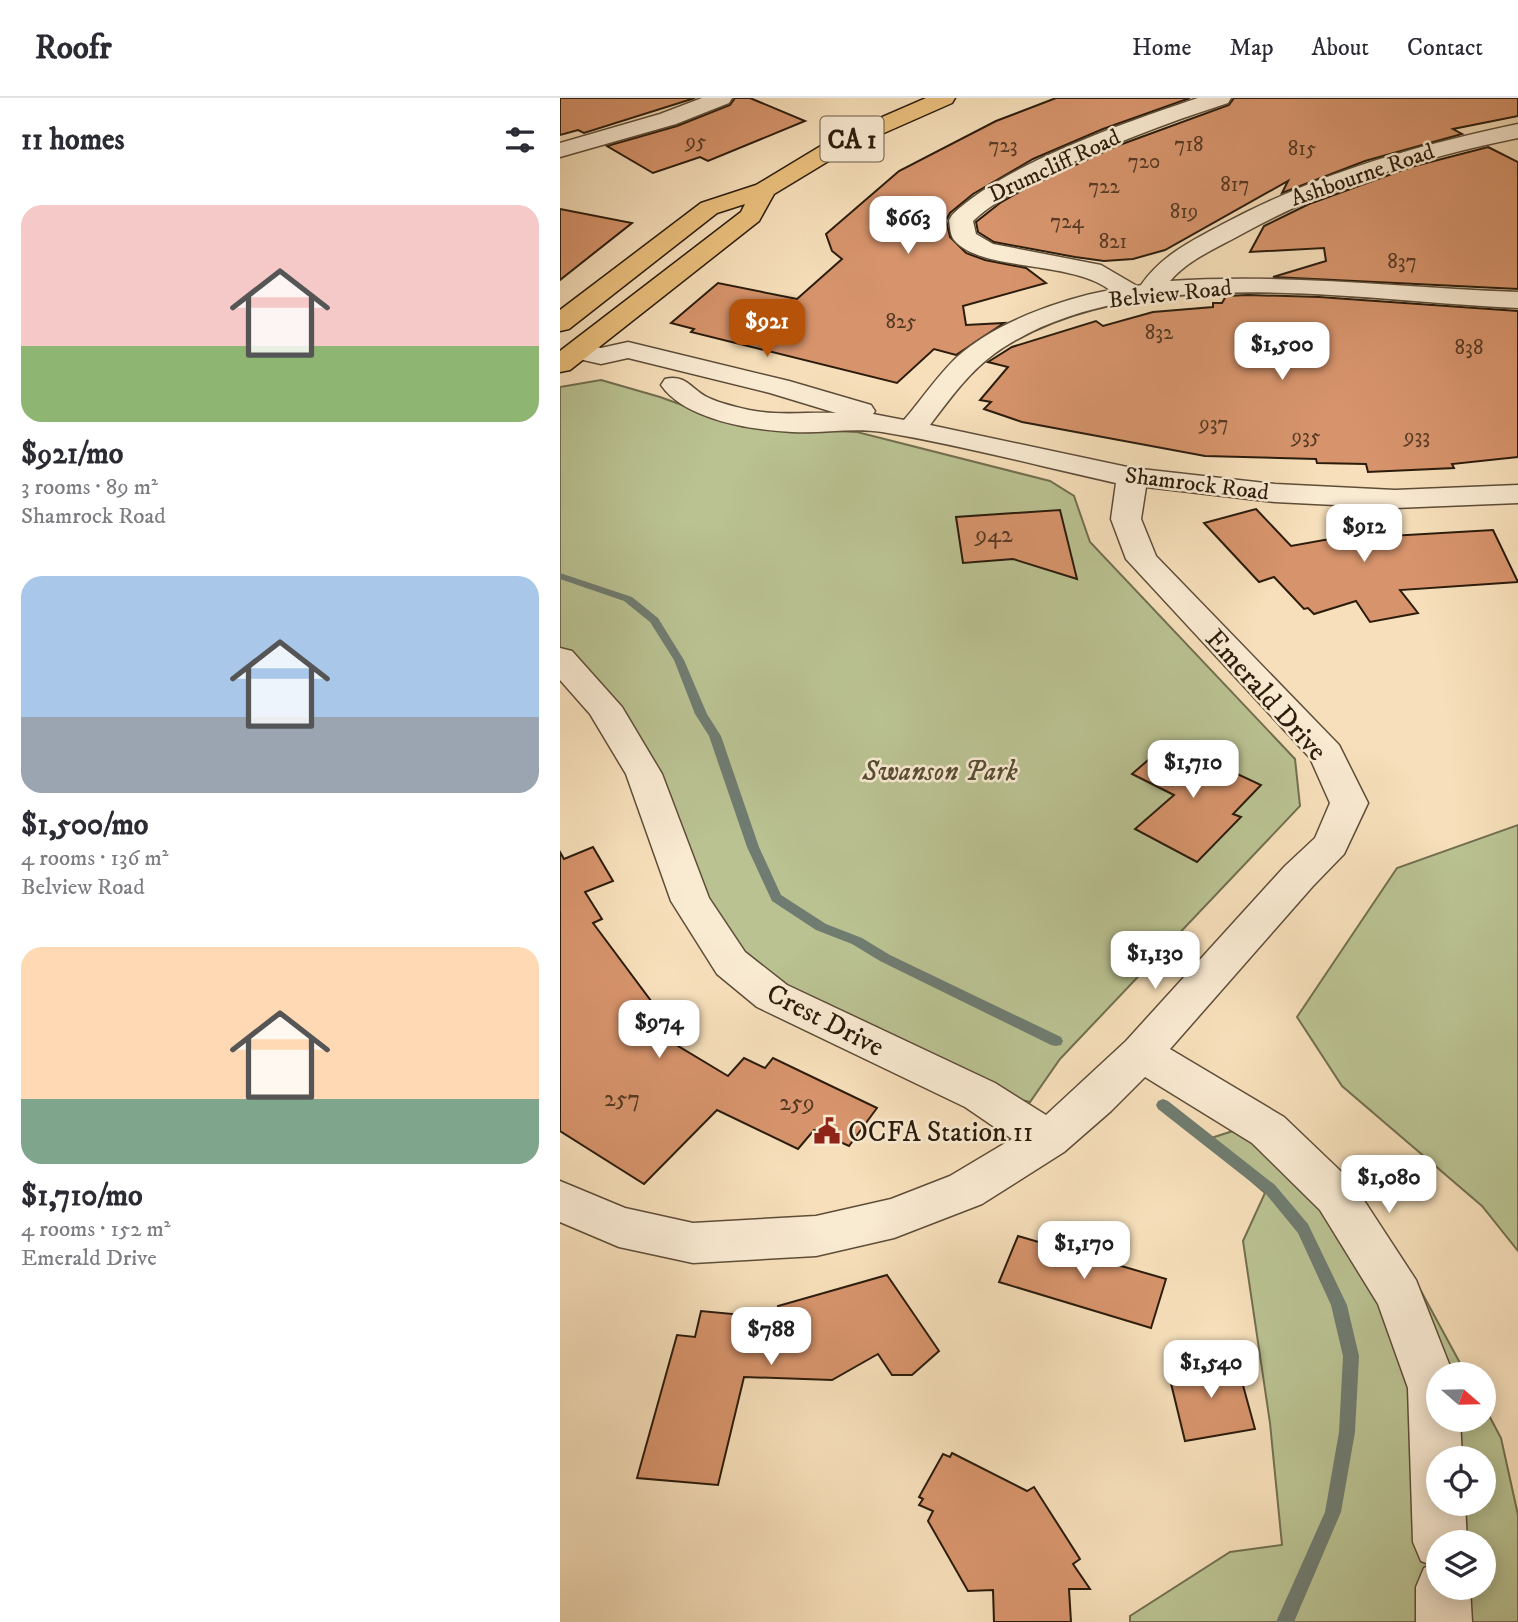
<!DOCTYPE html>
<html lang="en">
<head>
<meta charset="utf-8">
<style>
	:root { --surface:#fff; --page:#f7f7f7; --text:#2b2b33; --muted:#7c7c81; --line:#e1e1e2; --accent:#b45309 }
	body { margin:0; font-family:"IM FELL DW Pica",serif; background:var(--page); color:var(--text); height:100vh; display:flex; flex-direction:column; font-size:26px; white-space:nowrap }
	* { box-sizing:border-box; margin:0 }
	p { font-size:23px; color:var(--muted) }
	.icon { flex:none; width:38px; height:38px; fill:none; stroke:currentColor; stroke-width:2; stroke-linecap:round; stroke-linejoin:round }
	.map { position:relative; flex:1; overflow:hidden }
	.details { display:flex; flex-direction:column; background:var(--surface); width:560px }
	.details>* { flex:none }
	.needle { width:46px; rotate:110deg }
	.controls { position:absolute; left:866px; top:1264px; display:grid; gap:14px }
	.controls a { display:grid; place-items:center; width:70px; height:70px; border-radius:50%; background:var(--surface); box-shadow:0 4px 18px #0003; font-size:35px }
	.price { position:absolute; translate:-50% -60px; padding:0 16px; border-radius:14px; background:#fff; color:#222; font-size:23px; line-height:46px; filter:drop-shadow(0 2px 4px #0008) }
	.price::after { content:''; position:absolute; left:50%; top:42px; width:21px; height:16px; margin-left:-10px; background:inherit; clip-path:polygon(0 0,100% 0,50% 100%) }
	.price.selected { background:var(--accent); color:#fff }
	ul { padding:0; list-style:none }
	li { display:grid; align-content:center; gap:14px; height:371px; padding:0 21px }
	li span { display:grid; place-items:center; height:217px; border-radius:21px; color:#555 }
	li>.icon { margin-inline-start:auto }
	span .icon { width:126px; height:126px; fill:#fffc; stroke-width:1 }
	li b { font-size:30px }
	h2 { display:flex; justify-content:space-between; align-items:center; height:84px; padding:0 21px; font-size:30px }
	header { display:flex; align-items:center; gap:42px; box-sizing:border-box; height:98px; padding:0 35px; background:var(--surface); border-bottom:2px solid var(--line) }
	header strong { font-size:33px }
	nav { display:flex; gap:38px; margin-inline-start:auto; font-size:24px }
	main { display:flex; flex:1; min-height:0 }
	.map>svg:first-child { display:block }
	.green { fill:#bac292; stroke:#726f4f; stroke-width:2; fill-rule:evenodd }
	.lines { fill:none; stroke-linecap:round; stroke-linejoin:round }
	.stream { fill:#707c71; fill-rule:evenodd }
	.building { fill:#d7946c; stroke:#2b1c0c; stroke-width:2 }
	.minor-casing { stroke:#5e4d38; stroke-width:3 }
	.highway-casing { stroke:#2b1c0c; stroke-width:3 }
	.minor { fill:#f9ead2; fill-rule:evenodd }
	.highway { fill:#ebc07d; fill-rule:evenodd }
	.labels { text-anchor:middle; stroke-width:5; stroke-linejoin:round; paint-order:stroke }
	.far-number-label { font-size:21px; fill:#563a24 }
	.far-street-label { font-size:23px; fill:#2b1c0c; stroke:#f9ead2 }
	.number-label { font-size:24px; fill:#563a24 }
	.shield { fill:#f9ead2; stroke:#695a47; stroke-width:2 }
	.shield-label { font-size:26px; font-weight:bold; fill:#2b1c0c }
	.street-label { font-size:28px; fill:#2b1c0c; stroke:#f9ead2 }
	.park-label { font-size:28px; font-style:italic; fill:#564e34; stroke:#f9ead2 }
	.poi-label { font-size:28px; fill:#2b1c0c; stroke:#f9ead2; text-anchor:start }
</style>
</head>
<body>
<header>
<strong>Roofr</strong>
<nav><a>Home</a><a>Map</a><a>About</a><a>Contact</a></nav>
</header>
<main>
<section class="details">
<h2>11 homes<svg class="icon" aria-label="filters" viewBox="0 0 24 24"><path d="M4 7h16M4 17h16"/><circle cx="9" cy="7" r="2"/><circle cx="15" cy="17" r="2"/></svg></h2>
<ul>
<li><span style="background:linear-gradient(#f6c9c9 65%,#8fb573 0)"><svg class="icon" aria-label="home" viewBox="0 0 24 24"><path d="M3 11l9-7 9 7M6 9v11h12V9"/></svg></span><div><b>$921/mo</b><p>3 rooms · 89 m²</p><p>Shamrock Road</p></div></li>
<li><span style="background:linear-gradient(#a9c7e8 65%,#9aa5b1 0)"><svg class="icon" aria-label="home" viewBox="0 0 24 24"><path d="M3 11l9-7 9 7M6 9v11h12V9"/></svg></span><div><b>$1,500/mo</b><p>4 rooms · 136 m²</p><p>Belview Road</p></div></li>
<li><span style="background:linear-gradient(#ffd9b3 70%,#7fa58c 0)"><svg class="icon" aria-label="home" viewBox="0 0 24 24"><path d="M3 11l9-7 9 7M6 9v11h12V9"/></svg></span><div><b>$1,710/mo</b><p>4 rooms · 152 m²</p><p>Emerald Drive</p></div></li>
</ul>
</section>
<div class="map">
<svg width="958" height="1524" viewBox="0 0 958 1524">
	<rect width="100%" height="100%" fill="#f6dfba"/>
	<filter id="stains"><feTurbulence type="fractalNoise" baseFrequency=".00286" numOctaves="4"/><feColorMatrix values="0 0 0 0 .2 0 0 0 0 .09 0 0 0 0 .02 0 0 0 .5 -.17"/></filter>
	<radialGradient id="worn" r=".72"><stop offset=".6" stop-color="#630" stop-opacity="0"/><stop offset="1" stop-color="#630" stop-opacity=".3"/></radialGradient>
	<g class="green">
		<polygon points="41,282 100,299 183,329 297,334 490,383 514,398 530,444 735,661 740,708 500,961 470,1004 423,993 292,929 184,860 0,550 0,289"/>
		<polygon points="958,727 958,1153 922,1108 782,988 737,919 837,770"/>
		<path d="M 701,1024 L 854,1180 L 906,1276 L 878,1276 L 878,1321 L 924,1321 L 924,1308 L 941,1340 L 958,1417 L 958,1524 L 570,1524 L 570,1518 L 670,1454 L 722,1447 L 710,1325 L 683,1143 L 705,1095 L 645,1042 ZM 878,1360 L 924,1360 L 924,1405 L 878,1405 ZM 878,1444 L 924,1444 L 924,1489 L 878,1489 Z"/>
	</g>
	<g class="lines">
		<g class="stream">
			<polygon points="0,475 72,499 98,520 124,562 147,616 161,638 199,749 221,797 266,826 302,840 330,857 501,939 503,943 501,947 496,948 491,947 320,863 292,846 256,832 212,803 187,749 149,638 135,616 114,562 90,524 64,503 0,481"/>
			<polygon points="603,1001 608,1003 715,1087 748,1126 787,1207 799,1258 795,1334 781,1414 734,1524 716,1524 765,1414 779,1334 783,1258 771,1207 738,1135 705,1095 598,1011 596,1007 598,1003"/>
		</g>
	</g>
	<g class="building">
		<polygon points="0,0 135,0 24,35 18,32 0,37"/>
		<polygon points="175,0 190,0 245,23 148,63 140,59 93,75 47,48 117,28 170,7"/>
		<polygon points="496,0 630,0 543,31 473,61 413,96 390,115 386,122 390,139 406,155 425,162 466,170 486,185 403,208 406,227 444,225 396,257 374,251 337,285 131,234 134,231 111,225 158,185 237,201 282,161 272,153 266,136 339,73 436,23"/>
		<polygon points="674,0 958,0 958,18 893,31 902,36 805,63 722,95 728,83 605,152 573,161 544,163 515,159 434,144 418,134 416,124 440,105 468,89 554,49 669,7"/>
		<polygon points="928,49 958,64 958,191 713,179 766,163 764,150 690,154 704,128 749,106 851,69"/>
		<polygon points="0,111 72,125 0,182"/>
		<polygon points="688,197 759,199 958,213 958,359 892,366 894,370 808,374 806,366 757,365 756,361 645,358 462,324 424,311 431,304 420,302 448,269 428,264 452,249 536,223 543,228 593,214 653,209 653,205 662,205 666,198"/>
		<polygon points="696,411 731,448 825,431 830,438 933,432 958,484 840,492 858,515 810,524 796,503 754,516 748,510 744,511 714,479 699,484 644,425"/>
		<polygon points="500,412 517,481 453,461 403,465 396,419"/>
		<polygon points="609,644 701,687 673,716 681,719 637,764 575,731 614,697 572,676"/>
		<polygon points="33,749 53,783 25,794 42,821 33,825 100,915 80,925 168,978 184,960 205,970 213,960 317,1010 289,1048 254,1032 238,1051 157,1012 84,1086 0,1033 0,754 4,761"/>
		<polygon points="458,1138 606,1181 591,1230 439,1184"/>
		<polygon points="327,1177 379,1253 352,1277 332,1277 318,1256 272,1282 184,1279 158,1387 77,1380 117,1237 135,1239 141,1213 216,1220 218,1208"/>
		<polygon points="676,1262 695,1331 625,1343 608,1273"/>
		<polygon points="392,1355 467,1393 474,1389 520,1461 513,1466 530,1491 509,1491 511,1524 434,1524 433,1492 408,1493 368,1423 373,1413 359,1407 363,1401 359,1399 383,1356 390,1359"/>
	</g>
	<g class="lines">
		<g class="minor-casing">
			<g id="minor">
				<polygon points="142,0 172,0 169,5 116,26 0,59 0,45 100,16"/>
				<path d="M 638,0 L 671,0 L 668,5 C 606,25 545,48 486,77 C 461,90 434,103 413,123 L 416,136 L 433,146 L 541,167 L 577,188 L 581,187 C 602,157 630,144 661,127 C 759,75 850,49 958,26 L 958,40 C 860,60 769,88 682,136 C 657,150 629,161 610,183 C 727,175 842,190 958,194 L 958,210 C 800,204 570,159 434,256 C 408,275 389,302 370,327 L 572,370 L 715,386 L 835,392 L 958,387 L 958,405 L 835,410 L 715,404 L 586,389 L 581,421 L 596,458 L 779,647 L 808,705 L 784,756 L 753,788 L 610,951 L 724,1019 L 792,1084 L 856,1182 L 893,1276 L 878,1276 L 878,1321 L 900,1321 L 902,1360 L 878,1360 L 878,1405 L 905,1405 L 907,1444 L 878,1444 L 878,1489 L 910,1489 L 912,1524 L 856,1524 L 856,1489 L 864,1470 L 871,1467 L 861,1463 L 853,1444 L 848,1290 L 818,1206 L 760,1112 L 692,1045 L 585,979 L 551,1013 L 504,1054 L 422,1106 L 334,1140 L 256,1158 L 133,1165 L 59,1149 L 0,1124 L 0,1083 L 65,1110 L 133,1125 L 256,1118 L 331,1101 L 390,1078 L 452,1041 L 405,1009 L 197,909 L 157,876 L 111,803 L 66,676 L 30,616 L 0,582 L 0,550 L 12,553 L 62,609 L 102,676 L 149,800 L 185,854 L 227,887 L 435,985 L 486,1017 L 566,943 L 725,768 L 755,740 L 770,705 L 750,660 L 566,461 L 551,421 L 556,385 C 479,368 401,347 322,334 C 292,329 262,336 232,334 C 192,332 125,322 101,287 L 105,281 C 126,276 131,291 147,299 C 159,305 176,309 189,312 C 219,318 246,314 276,315 L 210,295 L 68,260 L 41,266 L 10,259 L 6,253 L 10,247 L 20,245 L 41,250 L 68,244 L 229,283 L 311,307 L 315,313 L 313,316 L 344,322 C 362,301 377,278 397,259 C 434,225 501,201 550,192 C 510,162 423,174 395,143 C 390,138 390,129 389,122 L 392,117 C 444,66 569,23 638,0 Z"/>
			</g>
		</g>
		<g class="highway-casing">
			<polygon id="highway" points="366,0 395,0 392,5 290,50 214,96 199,123 10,272 0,274 0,253 181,114 185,106 157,115 9,231 0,233 0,212 141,105 196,87 274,40"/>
		</g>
		<use href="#minor" class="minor"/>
		<use href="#highway" class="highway"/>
	</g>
	<defs>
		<g id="civic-bare" transform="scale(2.1)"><path d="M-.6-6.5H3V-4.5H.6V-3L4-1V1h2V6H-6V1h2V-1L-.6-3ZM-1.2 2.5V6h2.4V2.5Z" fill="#8f2418" stroke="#f9ead2" stroke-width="2.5" paint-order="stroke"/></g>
	</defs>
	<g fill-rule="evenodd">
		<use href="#civic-bare" x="267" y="1033"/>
	</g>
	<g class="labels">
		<g class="far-number-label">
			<text x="136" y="50">95</text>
			<text x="629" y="53">718</text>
			<text x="443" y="54">723</text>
			<text x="742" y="57">815</text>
			<text x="584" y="70">720</text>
			<text x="675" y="93">817</text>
			<text x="544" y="95">722</text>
			<text x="624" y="120">819</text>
			<text x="507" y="130">724</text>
			<text x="553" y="150">821</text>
			<text x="842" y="170">837</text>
			<text x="341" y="230">825</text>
			<text x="599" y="241">832</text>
			<text x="909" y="256">838</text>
			<text x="654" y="332">937</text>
			<text x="746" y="345">935</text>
			<text x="857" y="345">933</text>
		</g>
		<g class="far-street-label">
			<text transform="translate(494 67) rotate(-25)" y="8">Drumcliff Road</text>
			<text transform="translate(802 76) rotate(-19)" y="8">Ashbourne Road</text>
			<text transform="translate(610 195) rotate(-6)" y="8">Belview Road</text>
			<text transform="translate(637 385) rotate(7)" y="8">Shamrock Road</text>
		</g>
		<g class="number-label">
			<text x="434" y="444">942</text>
			<text x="62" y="1008">257</text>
			<text x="237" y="1012">259</text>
		</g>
		<rect class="shield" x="260.5" y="18.5" width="63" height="45" rx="5"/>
		<g class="shield-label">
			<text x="292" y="50">CA 1</text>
		</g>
		<g class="street-label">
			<text transform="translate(707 596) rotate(48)" y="10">Emerald Drive</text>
			<text transform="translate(266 921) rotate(27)" y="10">Crest Drive</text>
		</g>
		<g class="park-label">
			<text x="380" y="682">Swanson Park</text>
		</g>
		<g class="poi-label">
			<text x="288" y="1043">OCFA Station 11</text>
		</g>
	</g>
	<rect width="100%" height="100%" filter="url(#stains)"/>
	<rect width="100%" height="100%" fill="url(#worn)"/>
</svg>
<div class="controls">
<a><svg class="needle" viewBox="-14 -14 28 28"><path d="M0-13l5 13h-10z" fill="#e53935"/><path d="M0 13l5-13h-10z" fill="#7c7c81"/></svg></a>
<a><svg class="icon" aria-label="locate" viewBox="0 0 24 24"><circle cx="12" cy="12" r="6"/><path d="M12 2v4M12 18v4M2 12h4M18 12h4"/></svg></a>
<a><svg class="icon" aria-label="layers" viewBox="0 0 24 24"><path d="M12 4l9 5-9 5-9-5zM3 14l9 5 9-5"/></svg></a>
</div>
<b class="price" style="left:348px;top:158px">$663</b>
<b class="price selected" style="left:207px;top:261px">$921</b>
<b class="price" style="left:722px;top:284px">$1,500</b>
<b class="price" style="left:804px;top:466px">$912</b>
<b class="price" style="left:633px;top:702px">$1,710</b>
<b class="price" style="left:595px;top:893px">$1,130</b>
<b class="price" style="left:99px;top:962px">$974</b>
<b class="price" style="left:829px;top:1117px">$1,080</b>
<b class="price" style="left:524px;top:1183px">$1,170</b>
<b class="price" style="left:211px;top:1269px">$788</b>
<b class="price" style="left:651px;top:1302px">$1,540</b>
</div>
</main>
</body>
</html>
